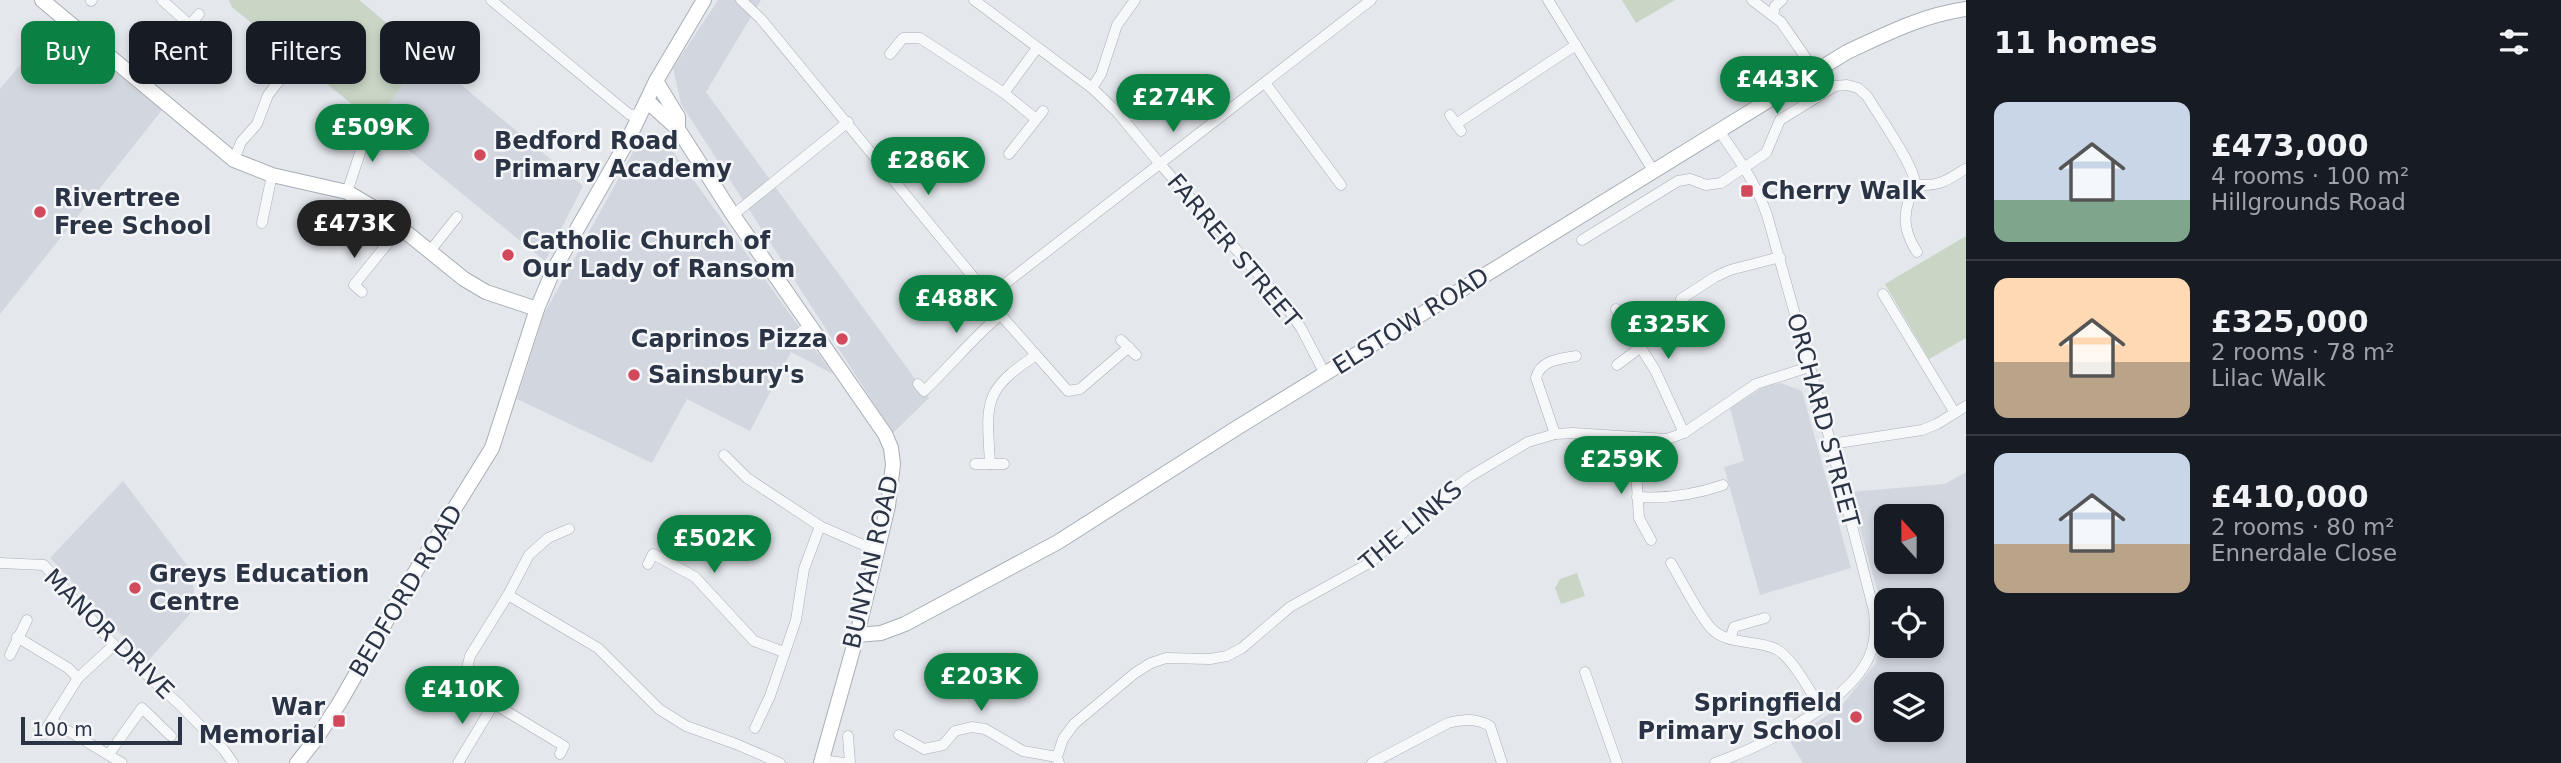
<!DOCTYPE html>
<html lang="en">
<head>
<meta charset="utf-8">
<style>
	:root { --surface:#171b24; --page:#242831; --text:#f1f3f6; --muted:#9ea1a6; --line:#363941; --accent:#0b8043 }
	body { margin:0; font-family:"DejaVu Sans",sans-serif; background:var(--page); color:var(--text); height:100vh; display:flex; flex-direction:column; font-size:26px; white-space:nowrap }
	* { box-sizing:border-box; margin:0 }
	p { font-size:23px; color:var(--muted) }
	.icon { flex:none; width:38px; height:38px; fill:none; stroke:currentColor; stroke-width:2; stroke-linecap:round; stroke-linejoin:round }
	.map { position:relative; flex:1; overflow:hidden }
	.details { display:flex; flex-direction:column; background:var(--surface); width:595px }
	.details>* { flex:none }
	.guide { position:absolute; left:21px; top:21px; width:665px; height:63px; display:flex; gap:14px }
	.needle { width:46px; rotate:339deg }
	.buttons { position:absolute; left:1874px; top:504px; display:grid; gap:14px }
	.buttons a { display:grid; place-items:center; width:70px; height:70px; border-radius:14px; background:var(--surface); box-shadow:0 4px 10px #0003; font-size:35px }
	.scale { position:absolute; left:21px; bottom:18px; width:161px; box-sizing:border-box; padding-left:7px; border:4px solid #2b3445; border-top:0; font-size:19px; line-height:24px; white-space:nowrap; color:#2b3445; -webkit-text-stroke:5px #f4f6f9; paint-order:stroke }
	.price { position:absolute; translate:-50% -60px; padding:0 16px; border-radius:24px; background:var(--accent); color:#fff; font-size:23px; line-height:46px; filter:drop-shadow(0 2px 4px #0008) }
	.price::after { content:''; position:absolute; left:50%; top:42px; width:21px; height:16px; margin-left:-10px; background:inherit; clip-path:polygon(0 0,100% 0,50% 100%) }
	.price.current { background:#222; color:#fff }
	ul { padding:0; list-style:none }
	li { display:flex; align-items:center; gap:21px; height:175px; padding:0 28px }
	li+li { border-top:2px solid var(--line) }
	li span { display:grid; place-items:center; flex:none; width:196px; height:140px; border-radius:14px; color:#555 }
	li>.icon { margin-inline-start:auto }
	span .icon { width:84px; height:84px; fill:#fffc; stroke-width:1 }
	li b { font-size:30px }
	h2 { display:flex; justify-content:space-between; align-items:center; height:84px; padding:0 28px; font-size:30px }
	.tag { padding:0 24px; border-radius:14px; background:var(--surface); box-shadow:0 4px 10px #0003; font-size:24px; line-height:63px }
	.tag.current { background:var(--accent); color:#fff }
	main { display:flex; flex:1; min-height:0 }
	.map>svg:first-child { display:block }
	.built { fill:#d2d6de; fill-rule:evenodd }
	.green { fill:#c9d6c5 }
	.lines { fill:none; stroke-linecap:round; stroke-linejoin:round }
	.street-casing { stroke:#a9aeb7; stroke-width:11 }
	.secondary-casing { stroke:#a9aeb7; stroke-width:16 }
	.street { stroke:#f7f8fa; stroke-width:10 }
	.secondary { stroke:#fff; stroke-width:14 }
	.poi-dot { fill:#d1495b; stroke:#f4f6f9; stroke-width:2.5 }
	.labels { text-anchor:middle; stroke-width:5; stroke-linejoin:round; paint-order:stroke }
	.poi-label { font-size:24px; font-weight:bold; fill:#2b3445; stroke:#f4f6f9; text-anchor:start }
	.street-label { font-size:24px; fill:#2b3445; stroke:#f4f6f9 }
</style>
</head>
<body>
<main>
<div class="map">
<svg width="1966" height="763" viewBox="0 0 1966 763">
	<rect width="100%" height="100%" fill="#e4e7ec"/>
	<g class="built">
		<polygon points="229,0 359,0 583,186 545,261 232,7"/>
		<polygon points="718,0 761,0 706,92 929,398 893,433 681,104 673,68"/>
		<polygon points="56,22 162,110 0,314 0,89"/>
		<polygon points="643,134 664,139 833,374 791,352 750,431 687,399 652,463 517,399 544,314"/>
		<polygon points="1781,383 1802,391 1851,568 1760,595 1724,467 1744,461 1730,408 1765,386"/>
		<path d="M 1966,472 L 1966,763 L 1803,763 L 1790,741 L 1843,704 L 1876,663 L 1884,615 L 1850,492 L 1945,484 ZM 1886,516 L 1932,516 L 1932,562 L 1886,562 ZM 1886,600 L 1932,600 L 1932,646 L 1886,646 ZM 1886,684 L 1932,684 L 1932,730 L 1886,730 Z"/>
		<polygon points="123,481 190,569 197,606 147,662 50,558"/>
	</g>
	<g class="green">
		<polygon points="229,0 359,0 423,54 376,123 232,7"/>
		<polygon points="1622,0 1675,0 1636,23"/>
		<polygon points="1966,236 1966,338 1929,359 1885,284"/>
		<polygon points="1577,573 1585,596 1561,604 1555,588 1560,579"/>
	</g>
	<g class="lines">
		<g class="street-casing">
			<g id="street">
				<polyline points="162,0 190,25"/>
				<polyline points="491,0 630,115 639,114"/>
				<polyline points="741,0 761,19 983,289 989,293"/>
				<polyline points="974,0 1092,88 1117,112 1160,164 1283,302 1301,328 1325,374"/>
				<polyline points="1548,0 1654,172"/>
				<polyline points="1752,0 1781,22 1815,71"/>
				<polyline points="91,1 92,0"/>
				<polyline points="1773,15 1775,6 1782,0"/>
				<polyline points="890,54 903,38 920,38 1004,93 1036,119"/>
				<polyline points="1265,83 1341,185"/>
				<polyline points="141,84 199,14"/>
				<polyline points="1092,88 1101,74 1117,25 1135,0"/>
				<polyline points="1004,93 1037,48"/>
				<polyline points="1450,115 1461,131"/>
				<polyline points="1456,124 1576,45"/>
				<polyline points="1009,154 1043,111"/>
				<polyline points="234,160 241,142 257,124 268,95 283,76 276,70"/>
				<path d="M 1915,184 C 1937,188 1948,180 1965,169"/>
				<polyline points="347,192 369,126"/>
				<polyline points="733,215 848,122"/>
				<polyline points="262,223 272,175"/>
				<path d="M 1582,240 L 1678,181 L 1690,179 L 1706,185 L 1721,183 L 1766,153 L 1780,120 L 1835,86 L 1847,85 L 1858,88 L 1867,96 C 1877,113 1916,168 1915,184 C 1915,189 1910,195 1909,200 C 1902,219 1906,235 1917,252"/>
				<polyline points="430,251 457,217"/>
				<polyline points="362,292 354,285 400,228"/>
				<polyline points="989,293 997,290 1371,0"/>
				<polyline points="989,293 991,304 1068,391 1080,389 1129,347"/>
				<polyline points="1883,294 1955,413"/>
				<polyline points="1681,299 1715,277 1730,270 1780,257"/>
				<polyline points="1616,309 1655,370 1684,433"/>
				<polyline points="1121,340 1136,355"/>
				<polyline points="790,341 810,325"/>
				<polyline points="1617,365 1641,347"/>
				<path d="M 918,384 L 924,391 C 951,365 972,339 1000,315"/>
				<path d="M 1555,434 L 1536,378 C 1540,360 1560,359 1576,356"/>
				<polyline points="1634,438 1639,518 1651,540"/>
				<polyline points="1831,444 1922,430 1937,424 1966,406"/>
				<polyline points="724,455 747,478 820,526 877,551"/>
				<polyline points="975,464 1004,464"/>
				<path d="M 990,464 C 987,405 981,391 1035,356"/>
				<path d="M 1637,497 C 1667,499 1694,495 1723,485"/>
				<polyline points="0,563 44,565 114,645 179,704 224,750 233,763"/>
				<path d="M 1671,563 C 1683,583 1696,610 1710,627 C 1726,646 1756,639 1776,649 C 1793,658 1810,692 1821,708"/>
				<polyline points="648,564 653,554 695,577 754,641 784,652"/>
				<polyline points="508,595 598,648 659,709 686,726 736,744 780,763"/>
				<polyline points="17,637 68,668 78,678"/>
				<polyline points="1730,639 1734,627 1765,618"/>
				<polyline points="10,655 27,620"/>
				<polyline points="1585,672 1617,763"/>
				<polyline points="52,721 122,763"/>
				<polyline points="755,728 770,696 796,620 804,569 820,526"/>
				<polyline points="43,734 78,678 114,645"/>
				<polyline points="899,735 924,749 943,745 955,731 972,727 985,729 1023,751 1057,757"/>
				<polyline points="848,736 850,763"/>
				<polyline points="109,754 142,708 171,736"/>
				<polyline points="560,754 564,746 476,693 465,677 470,656 508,595 529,555 548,538 569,529"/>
				<polyline points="822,760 844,763"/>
				<polyline points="458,763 493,705"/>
				<polyline points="1059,763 1057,757 1063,739 1074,724 1135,673 1151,663 1166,658 1210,659 1227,656 1242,648 1290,607 1371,562 1438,501 1469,477 1528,442 1555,434 1573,433 1667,439 1684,433 1756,384 1809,367"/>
				<path d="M 1372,763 L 1448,723 C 1464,719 1476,718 1490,726 L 1502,763"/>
				<path d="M 1715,763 C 1763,746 1857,700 1872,649 C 1876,636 1875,624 1874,611 L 1822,410 L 1767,215 C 1756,183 1739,159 1719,131"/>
			</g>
		</g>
		<g class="secondary-casing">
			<g id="secondary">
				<polyline points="42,0 234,160 272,175 347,192 381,212 464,279 486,292 537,309"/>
				<polyline points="656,81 678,117 678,129"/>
				<polyline points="647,101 678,129 733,215 885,434 891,448 893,464 888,506 857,635 821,763"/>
				<path d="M 857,635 L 881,633 L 905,624 L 1058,542 L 1235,429 L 1847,52 C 1886,34 1923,15 1966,9"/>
				<polyline points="297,763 316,739 340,702 401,595 492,448 537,309 553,271 627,142 656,81 704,0"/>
			</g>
		</g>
		<use href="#street" class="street"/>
		<use href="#secondary" class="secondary"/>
	</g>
	<g class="poi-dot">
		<circle cx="480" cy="155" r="7"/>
		<rect x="1740" y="184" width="14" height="14" rx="3.5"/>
		<circle cx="40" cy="212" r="7"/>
		<circle cx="508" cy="255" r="7"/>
		<circle cx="842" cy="339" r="7"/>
		<circle cx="634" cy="375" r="7"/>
		<circle cx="135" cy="588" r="7"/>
		<circle cx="1856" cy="717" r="7"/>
		<rect x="332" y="714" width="14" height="14" rx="3.5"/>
	</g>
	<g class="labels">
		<g class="poi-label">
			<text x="494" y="149">Bedford Road<tspan x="494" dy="28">Primary Academy</tspan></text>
			<text x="1761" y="199">Cherry Walk</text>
			<text x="54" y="206">Rivertree<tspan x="54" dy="28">Free School</tspan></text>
			<text x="522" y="249">Catholic Church of<tspan x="522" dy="28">Our Lady of Ransom</tspan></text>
			<text x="828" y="347" text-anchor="end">Caprinos Pizza</text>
			<text x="648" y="383">Sainsbury's</text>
			<text x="149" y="582">Greys Education<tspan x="149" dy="28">Centre</tspan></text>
			<text x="1842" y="711" text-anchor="end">Springfield<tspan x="1842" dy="28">Primary School</tspan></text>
			<text x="325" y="715" text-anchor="end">War<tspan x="325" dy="28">Memorial</tspan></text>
		</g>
		<g class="street-label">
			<text transform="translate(1234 251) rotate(50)" y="8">FARRER STREET</text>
			<text transform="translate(1411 321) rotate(-32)" y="8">ELSTOW ROAD</text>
			<text transform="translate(1823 420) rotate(75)" y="8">ORCHARD STREET</text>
			<text transform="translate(1411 526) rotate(-40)" y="8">THE LINKS</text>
			<text transform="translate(871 562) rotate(-77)" y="8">BUNYAN ROAD</text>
			<text transform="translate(406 591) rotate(-59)" y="8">BEDFORD ROAD</text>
			<text transform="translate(109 634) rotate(45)" y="8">MANOR DRIVE</text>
		</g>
	</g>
</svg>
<div class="buttons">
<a><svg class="needle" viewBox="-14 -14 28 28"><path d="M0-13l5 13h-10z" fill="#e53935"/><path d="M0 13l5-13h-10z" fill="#9ea1a6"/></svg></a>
<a><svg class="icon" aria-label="locate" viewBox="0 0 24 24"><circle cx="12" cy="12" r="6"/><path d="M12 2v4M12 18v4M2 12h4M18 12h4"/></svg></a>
<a><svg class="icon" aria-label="layers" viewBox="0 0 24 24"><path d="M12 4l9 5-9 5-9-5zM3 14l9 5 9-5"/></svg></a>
</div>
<div class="scale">100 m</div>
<b class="price" style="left:1777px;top:116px">£443K</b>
<b class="price" style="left:1173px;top:134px">£274K</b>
<b class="price" style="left:372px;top:164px">£509K</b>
<b class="price" style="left:928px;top:197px">£286K</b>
<b class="price current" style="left:354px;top:260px">£473K</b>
<b class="price" style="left:956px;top:335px">£488K</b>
<b class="price" style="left:1668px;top:361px">£325K</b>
<b class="price" style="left:1621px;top:496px">£259K</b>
<b class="price" style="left:714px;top:575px">£502K</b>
<b class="price" style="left:981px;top:713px">£203K</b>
<b class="price" style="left:462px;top:726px">£410K</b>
<div class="guide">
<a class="tag current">Buy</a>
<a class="tag">Rent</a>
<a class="tag">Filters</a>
<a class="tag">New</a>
</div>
</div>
<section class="details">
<h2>11 homes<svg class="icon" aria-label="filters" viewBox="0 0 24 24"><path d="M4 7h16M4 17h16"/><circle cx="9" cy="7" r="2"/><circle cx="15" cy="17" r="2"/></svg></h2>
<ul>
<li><span style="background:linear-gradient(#c9d6e8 70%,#7fa58c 0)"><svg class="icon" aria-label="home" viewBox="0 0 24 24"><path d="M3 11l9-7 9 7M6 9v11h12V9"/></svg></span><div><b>£473,000</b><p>4 rooms · 100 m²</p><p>Hillgrounds Road</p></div></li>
<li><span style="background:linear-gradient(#ffd9b3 60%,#b9a48a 0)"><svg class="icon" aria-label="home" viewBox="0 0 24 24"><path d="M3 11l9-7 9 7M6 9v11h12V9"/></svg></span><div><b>£325,000</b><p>2 rooms · 78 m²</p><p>Lilac Walk</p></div></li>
<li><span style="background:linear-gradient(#c9d6e8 65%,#b9a48a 0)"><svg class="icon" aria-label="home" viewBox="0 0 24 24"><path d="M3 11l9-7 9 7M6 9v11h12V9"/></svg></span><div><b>£410,000</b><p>2 rooms · 80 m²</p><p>Ennerdale Close</p></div></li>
</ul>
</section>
</main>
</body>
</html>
